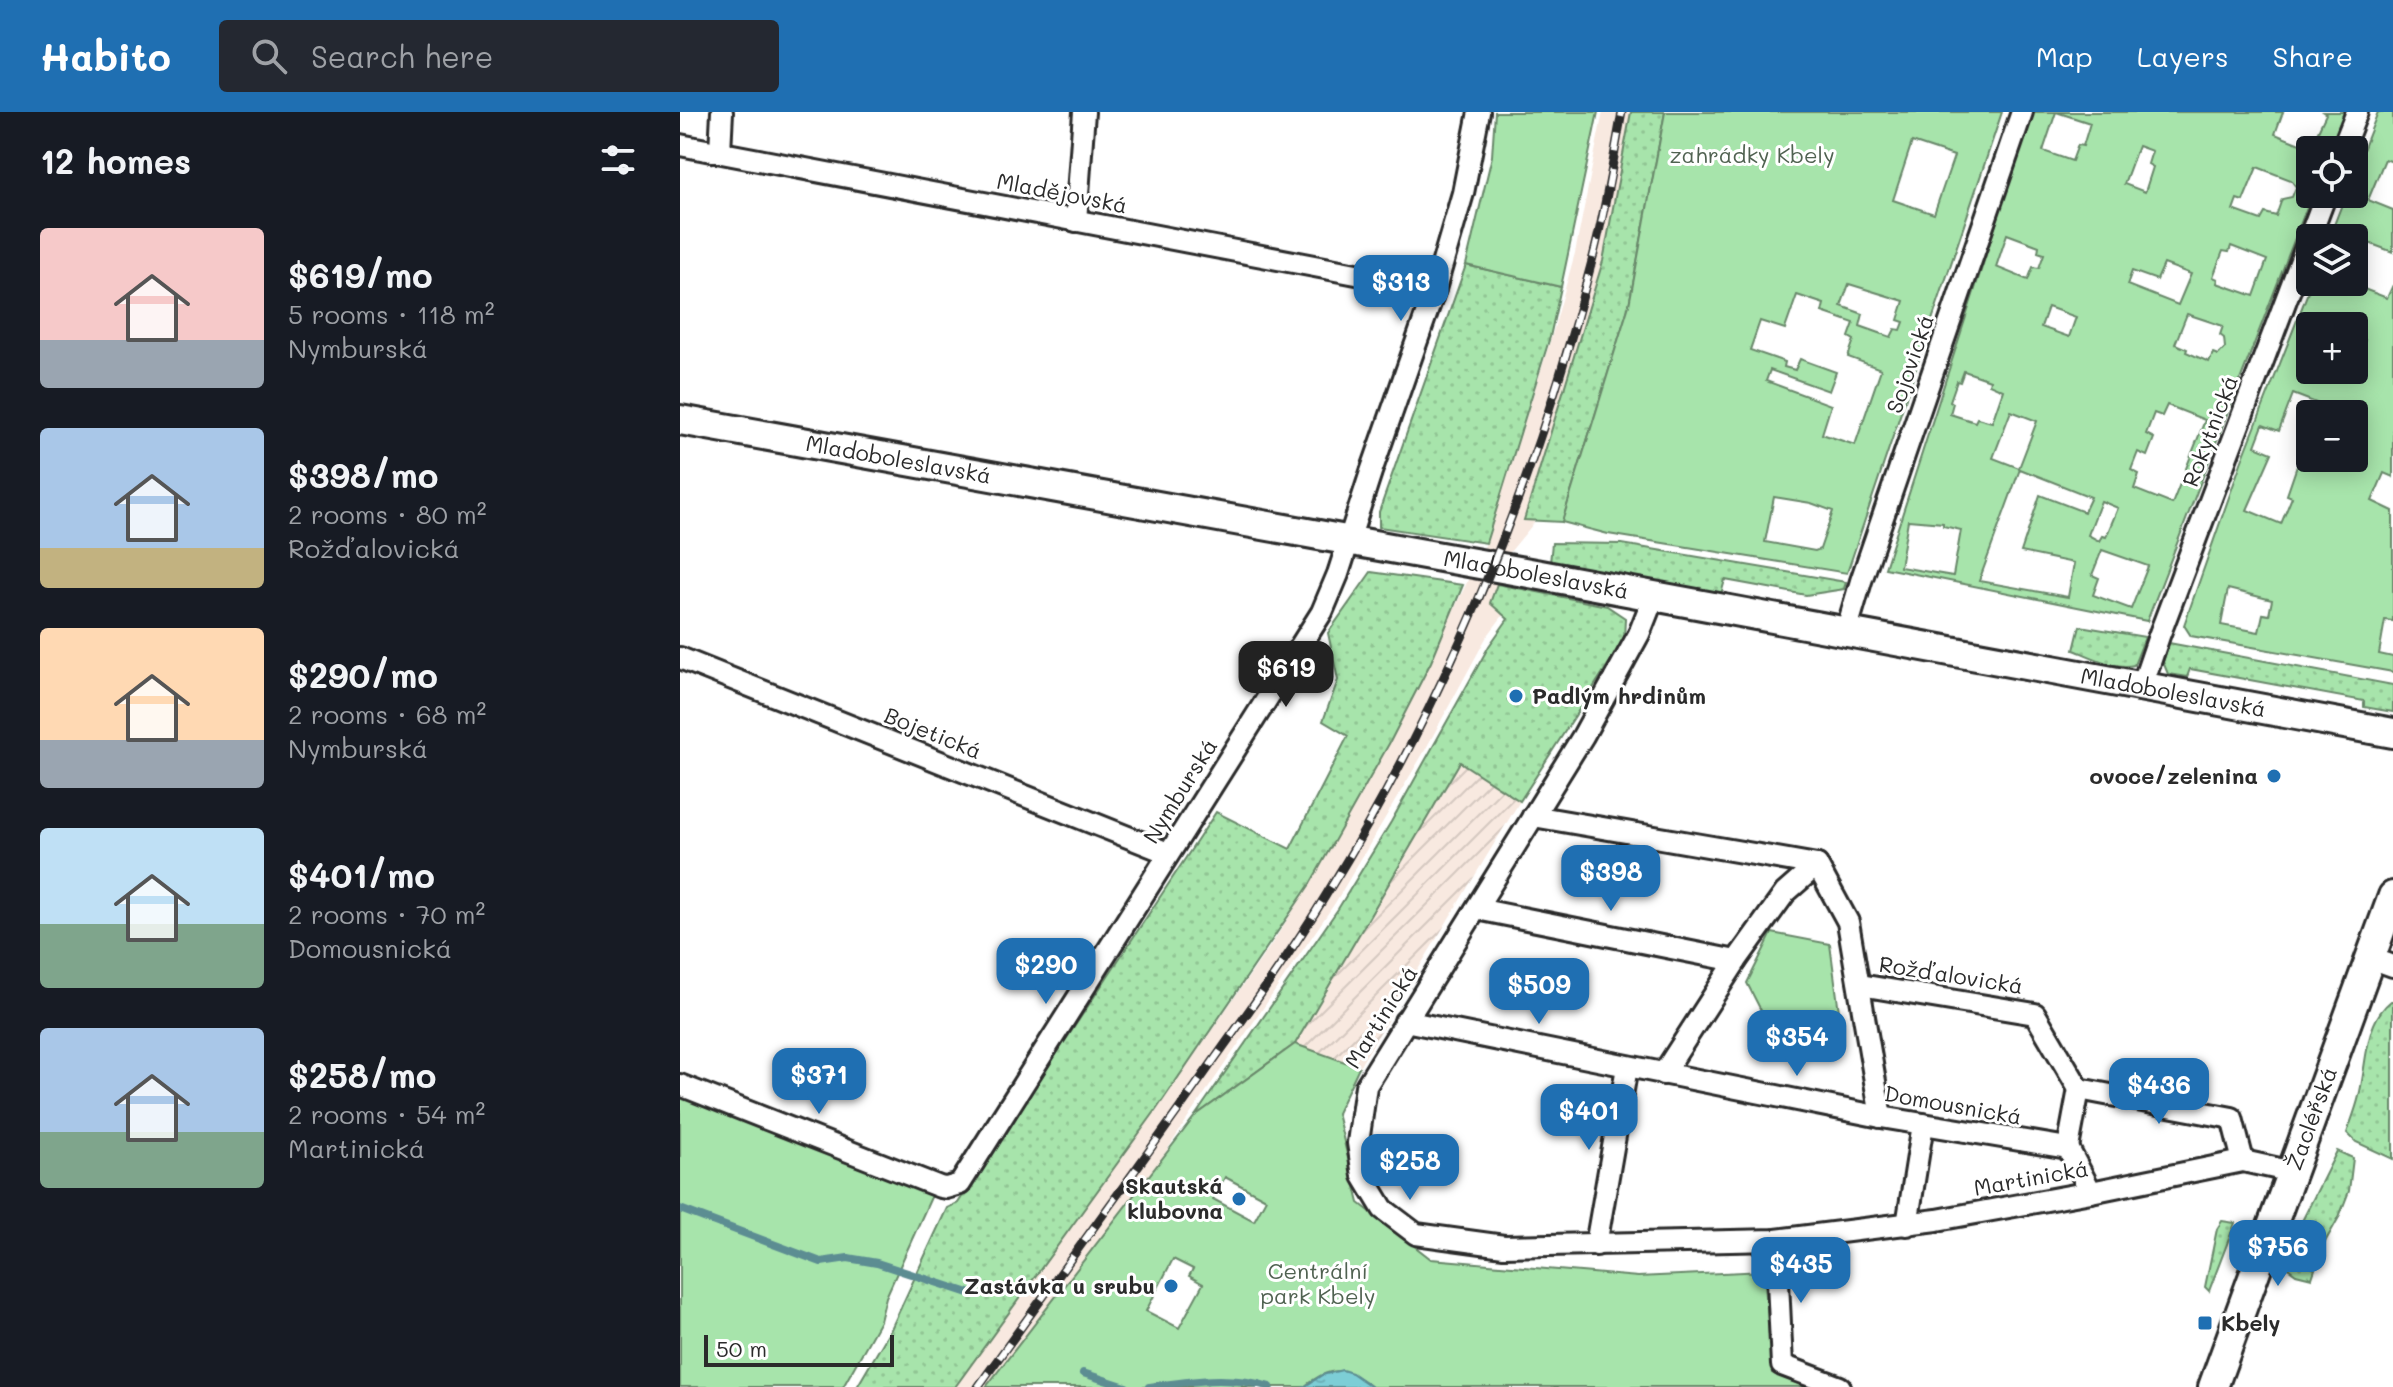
<!DOCTYPE html>
<html lang="en">
<head>
<meta charset="utf-8">
<style>
	:root { --surface:#171b24; --page:#242831; --text:#f1f3f6; --muted:#9ea1a6; --accent:#1f6fb2 }
	body { margin:0; font-family:Mali,sans-serif; background:var(--page); color:var(--text); height:100vh; display:flex; flex-direction:column; font-size:30px; white-space:nowrap }
	* { box-sizing:border-box; margin:0 }
	p { font-size:26px; color:var(--muted) }
	.icon { flex:none; width:44px; height:44px; fill:none; stroke:currentColor; stroke-width:2; stroke-linecap:round; stroke-linejoin:round }
	.map { position:relative; flex:1; overflow:hidden }
	.side { display:flex; flex-direction:column; background:var(--surface); width:680px }
	.side>* { flex:none }
	.buttons { position:absolute; left:1616px; top:24px; display:grid; gap:16px }
	.buttons a { display:grid; place-items:center; width:72px; height:72px; border-radius:8px; background:var(--surface); box-shadow:0 4px 20px #0003; font-size:40px }
	.scale { position:absolute; left:24px; bottom:20px; width:190px; box-sizing:border-box; padding-left:8px; border:4px solid #2b2b2b; border-top:0; font-size:22px; line-height:28px; white-space:nowrap; color:#2b2b2b; -webkit-text-stroke:6px #fff; paint-order:stroke }
	.price { position:absolute; translate:-50% -68px; padding:0 18px; border-radius:16px; background:var(--accent); color:#fff; font-size:26px; line-height:52px; filter:drop-shadow(0 2px 4px #0008) }
	.price::after { content:''; position:absolute; left:50%; top:48px; width:24px; height:18px; margin-left:-12px; background:inherit; clip-path:polygon(0 0,100% 0,50% 100%) }
	.price.current { background:#222; color:#fff }
	ul { padding:0; list-style:none }
	li { display:flex; align-items:center; gap:24px; height:200px; padding:0 40px }
	li span { display:grid; place-items:center; flex:none; width:224px; height:160px; border-radius:8px; color:#555 }
	li>.icon { margin-inline-start:auto }
	span .icon { width:96px; height:96px; fill:#fffc; stroke-width:1 }
	li b { font-size:34px }
	h2 { display:flex; justify-content:space-between; align-items:center; height:96px; padding:0 40px; font-size:34px }
	header { display:flex; align-items:center; gap:48px; box-sizing:border-box; height:112px; padding:0 40px; background:var(--accent); color:#fff }
	header strong { font-size:38px }
	nav { display:flex; gap:44px; margin-inline-start:auto; font-size:28px }
	.search { width:560px; height:72px; background:var(--page); display:flex; align-items:center; gap:20px; box-sizing:border-box; padding:0 28px; border-radius:8px; color:var(--muted); font-size:30px }
	main { display:flex; flex:1; min-height:0 }
	.map>svg:first-child { display:block }
	.built { fill:#f8e9e0 }
	.industrial { fill:url(#industrial-furrows) }
	.grass { fill:url(#grass-dots); stroke:#69886b; stroke-width:2 }
	.green { fill:#a7e4ab; stroke:#69886b; stroke-width:2; fill-rule:evenodd }
	.water { fill:url(#water-ripples); stroke:#5c8d92; stroke-width:2 }
	.lines { fill:none; stroke-linecap:round; stroke-linejoin:round }
	.stream { stroke:#5c8d92; stroke-width:8 }
	.street-casing { stroke:#2b2b2b; stroke-width:26 }
	.secondary-casing { stroke:#2b2b2b; stroke-width:34 }
	.street { stroke:#fff; stroke-width:20 }
	.secondary { stroke:#fff; stroke-width:28 }
	.rail-casing { stroke:#2b2b2b; stroke-width:9 }
	.rail { stroke:#fff; stroke-width:6; stroke-dasharray:18; stroke-linecap:butt }
	.poi-dot { fill:#1f6fb2; stroke:#fff; stroke-width:3 }
	.labels { text-anchor:middle; stroke-width:6; stroke-linejoin:round; paint-order:stroke }
	.park-label { font-size:22px; fill:#506251; stroke:#fff }
	.street-label { font-size:22px; fill:#2b2b2b; stroke:#fff }
	.poi-label { font-size:22px; font-weight:bold; fill:#2b2b2b; stroke:#fff; text-anchor:end }
</style>
</head>
<body>
<header>
<strong>Habito</strong>
<div class="search"><svg class="icon" aria-label="search" viewBox="0 0 24 24"><circle cx="10" cy="10" r="6"/><path d="M15 15l6 6"/></svg>Search here</div>
<nav><a>Map</a><a>Layers</a><a>Share</a></nav>
</header>
<main>
<section class="side">
<h2>12 homes<svg class="icon" aria-label="filters" viewBox="0 0 24 24"><path d="M4 7h16M4 17h16"/><circle cx="9" cy="7" r="2"/><circle cx="15" cy="17" r="2"/></svg></h2>
<ul>
<li><span style="background:linear-gradient(#f6c9c9 70%,#9aa5b1 0)"><svg class="icon" aria-label="home" viewBox="0 0 24 24"><path d="M3 11l9-7 9 7M6 9v11h12V9"/></svg></span><div><b>$619/mo</b><p>5 rooms · 118 m²</p><p>Nymburská</p></div></li>
<li><span style="background:linear-gradient(#a9c7e8 75%,#c2b280 0)"><svg class="icon" aria-label="home" viewBox="0 0 24 24"><path d="M3 11l9-7 9 7M6 9v11h12V9"/></svg></span><div><b>$398/mo</b><p>2 rooms · 80 m²</p><p>Rožďalovická</p></div></li>
<li><span style="background:linear-gradient(#ffd9b3 70%,#9aa5b1 0)"><svg class="icon" aria-label="home" viewBox="0 0 24 24"><path d="M3 11l9-7 9 7M6 9v11h12V9"/></svg></span><div><b>$290/mo</b><p>2 rooms · 68 m²</p><p>Nymburská</p></div></li>
<li><span style="background:linear-gradient(#bfe0f5 60%,#7fa58c 0)"><svg class="icon" aria-label="home" viewBox="0 0 24 24"><path d="M3 11l9-7 9 7M6 9v11h12V9"/></svg></span><div><b>$401/mo</b><p>2 rooms · 70 m²</p><p>Domousnická</p></div></li>
<li><span style="background:linear-gradient(#a9c7e8 65%,#7fa58c 0)"><svg class="icon" aria-label="home" viewBox="0 0 24 24"><path d="M3 11l9-7 9 7M6 9v11h12V9"/></svg></span><div><b>$258/mo</b><p>2 rooms · 54 m²</p><p>Martinická</p></div></li>
</ul>
</section>
<div class="map">
<svg width="1713" height="1275" viewBox="0 0 1713 1275">
	<defs>
		<pattern id="industrial-furrows" width="10" height="10" patternUnits="userSpaceOnUse" patternTransform="scale(2)"><rect width="10" height="10" fill="#f8e9e0"/><path d="M-1 1l2-2M0 10L10 0M9 11l2-2" fill="none" stroke="#d5c8c0"/></pattern>
		<pattern id="grass-dots" width="8" height="8" patternUnits="userSpaceOnUse" patternTransform="scale(2)"><rect width="8" height="8" fill="#a7e4ab"/><path d="M2 2h.1M6 6h.1" fill="none" stroke="#90c493" stroke-width="1.8" stroke-linecap="round"/></pattern>
		<pattern id="water-ripples" width="26" height="14" patternUnits="userSpaceOnUse" patternTransform="scale(2)"><rect width="26" height="14" fill="#7dced6"/><path d="M2 4q2-2 4 0t4 0M15 11q2-2 4 0t4 0" fill="none" stroke="#6cb1b8"/></pattern>
	</defs>
	<rect width="100%" height="100%" fill="#fff"/>
	<filter id="ink" filterUnits="userSpaceOnUse"><feTurbulence type="fractalNoise" baseFrequency=".0125" numOctaves="2"/><feDisplacementMap in="SourceGraphic" scale="16" xChannelSelector="R" yChannelSelector="G"/><feConvolveMatrix kernelMatrix="1 2 1 2 8 2 1 2 1" color-interpolation-filters="sRGB"/></filter>
	<g filter="url(#ink)">
		<polygon class="built" points="923,0 962,0 862,395 853,412 830,440 810,490 824,502 806,526 744,640 655,791 510,1003 423,1136 322,1275 275,1275 476,998 593,830 630,772 710,630 806,431 873,220 895,141"/>
		<polygon class="industrial" points="781,650 840,689 679,955 615,932"/>
		<g class="grass">
			<polygon points="951,0 985,0 949,193 882,410 844,408 923,149"/>
			<polygon points="786,153 881,175 870,225 806,431 699,415 699,400"/>
			<polygon points="872,431 942,432 1166,470 1164,477 1126,483 1045,468 1041,482 870,451"/>
			<polygon points="691,460 783,473 751,550 710,630 630,772 476,998 275,1275 177,1275 211,1217 267,1096 278,1091 536,700 610,737 668,624 643,609 658,568 648,521"/>
			<polygon points="817,472 927,494 945,506 944,528 840,689 780,650 615,932 515,1004 658,797 711,710 809,534 828,507 810,491"/>
			<path d="M 1400,514 L 1465,525 L 1454,553 C 1435,558 1411,544 1394,538 Z"/>
			<polygon points="1489,531 1713,573 1713,600 1684,595 1684,589 1510,557 1507,565 1488,562 1483,550"/>
			<path d="M 1711,889 L 1713,889 L 1713,1047 L 1676,1030 L 1667,1021 C 1671,1009 1676,997 1679,984 C 1687,953 1684,910 1711,889 Z"/>
			<polygon points="1657,1039 1673,1046 1669,1079 1659,1105 1631,1155 1635,1157 1632,1166 1616,1162 1605,1154 1603,1147"/>
			<polygon points="1542,1109 1555,1111 1529,1179 1525,1175 1537,1117"/>
		</g>
		<g class="green">
			<polygon points="815,0 918,0 881,175 786,153 812,44"/>
			<path d="M 985,0 L 1322,0 L 1167,461 L 928,422 L 882,410 L 949,193 ZM 1232,30 L 1274,44 L 1254,102 L 1213,88 ZM 1169,172 L 1224,189 L 1218,208 L 1224,210 L 1221,218 L 1215,217 L 1211,225 L 1180,214 L 1183,202 L 1161,194 ZM 1117,183 L 1144,192 L 1142,200 L 1174,211 L 1169,225 L 1174,228 L 1168,245 L 1201,257 L 1175,333 L 1142,322 L 1151,293 L 1086,269 L 1090,258 L 1149,279 L 1156,260 L 1120,247 L 1115,258 L 1104,255 L 1105,250 L 1070,238 L 1080,209 L 1105,217 ZM 1094,385 L 1131,391 L 1153,399 L 1140,437 L 1135,439 L 1085,430 Z"/>
			<path d="M 1352,0 L 1603,0 L 1595,22 L 1630,36 L 1646,2 L 1643,0 L 1664,0 L 1649,38 L 1630,38 L 1630,82 L 1632,82 L 1467,509 L 1205,456 ZM 1376,0 L 1410,11 L 1403,34 L 1398,33 L 1392,49 L 1363,39 ZM 1458,34 L 1472,39 L 1468,52 L 1473,55 L 1465,80 L 1444,72 ZM 1577,55 L 1611,68 L 1616,75 L 1612,85 L 1602,87 L 1596,104 L 1585,101 L 1581,108 L 1553,98 L 1557,87 L 1563,89 ZM 1327,122 L 1359,134 L 1358,140 L 1364,142 L 1359,156 L 1353,155 L 1348,168 L 1316,155 ZM 1551,134 L 1587,148 L 1574,184 L 1537,171 L 1538,167 L 1533,165 L 1543,139 L 1549,140 ZM 1484,152 L 1511,162 L 1498,193 L 1447,173 L 1452,159 L 1477,168 ZM 1368,195 L 1396,205 L 1389,225 L 1361,215 ZM 1507,202 L 1543,214 L 1540,223 L 1544,226 L 1545,236 L 1538,243 L 1533,241 L 1529,250 L 1506,240 L 1507,237 L 1495,232 ZM 1284,259 L 1310,268 L 1309,272 L 1323,278 L 1312,310 L 1297,306 L 1295,310 L 1270,302 L 1273,291 L 1270,289 L 1277,269 L 1280,270 ZM 1487,293 L 1525,308 L 1492,392 L 1454,377 L 1459,362 L 1451,358 L 1458,340 L 1467,344 L 1474,326 L 1466,322 L 1474,301 L 1482,304 ZM 1331,299 L 1357,309 L 1339,356 L 1313,346 ZM 1340,357 L 1411,385 L 1404,400 L 1360,383 L 1341,440 L 1394,451 L 1388,485 L 1299,469 ZM 1421,389 L 1438,396 L 1426,425 L 1422,424 L 1419,429 L 1408,423 ZM 1228,408 L 1263,411 L 1263,414 L 1281,418 L 1273,464 L 1220,455 ZM 1422,438 L 1468,454 L 1451,497 L 1413,483 L 1419,466 L 1412,463 Z"/>
			<polygon points="1698,0 1713,0 1713,50 1705,47 1688,88 1713,98 1713,140 1673,125 1649,126 1666,82 1674,82 1674,61"/>
			<path d="M 1632,170 L 1666,170 L 1707,186 L 1713,173 L 1713,365 L 1704,361 L 1692,389 L 1713,399 L 1713,509 L 1705,508 L 1699,542 L 1713,545 L 1713,560 L 1511,524 L 1504,513 L 1561,351 ZM 1641,210 L 1651,214 L 1674,214 L 1674,223 L 1685,228 L 1672,261 L 1663,258 L 1630,258 L 1630,245 L 1627,244 L 1630,237 L 1630,214 L 1639,214 ZM 1613,282 L 1647,295 L 1645,302 L 1674,302 L 1674,346 L 1630,346 L 1630,339 L 1625,353 L 1618,351 L 1607,383 L 1612,385 L 1601,412 L 1567,398 L 1592,341 L 1575,334 L 1583,313 L 1599,319 ZM 1548,477 L 1592,488 L 1589,503 L 1583,502 L 1579,520 L 1541,513 Z"/>
			<polygon points="1092,821 1150,832 1162,922 1092,920 1067,871"/>
			<path d="M 615,932 L 679,955 L 657,1001 L 679,1091 L 751,1147 L 958,1165 L 1084,1159 L 1092,1261 L 1126,1275 L 692,1275 C 666,1255 650,1253 624,1275 L 306,1275 L 515,1004 ZM 545,1065 L 586,1087 L 574,1109 L 533,1087 ZM 493,1147 L 513,1157 L 509,1164 L 523,1172 L 499,1216 L 466,1199 Z"/>
			<polygon points="0,983 252,1083 206,1185 200,1209 163,1275 0,1275"/>
		</g>
		<polygon class="water" points="662,1258 672,1261 692,1275 624,1275 642,1263"/>
		<g class="lines">
			<g class="stream">
				<polyline points="0,1097 141,1150 168,1146 197,1151 292,1182"/>
				<polyline points="403,1261 446,1275"/>
				<path d="M 469,1275 C 510,1269 550,1263 590,1275"/>
			</g>
			<g class="street-casing">
				<g id="street">
					<polyline points="0,33 755,177"/>
					<polyline points="1662,38 1677,0"/>
					<polyline points="40,39 42,0"/>
					<polyline points="396,109 404,0"/>
					<polyline points="974,484 959,522 903,624 686,974 678,1031 683,1064 703,1097 736,1122 824,1134 1096,1128 1257,1108 1411,1080 1563,1049 1613,1060"/>
					<polyline points="1166,520 1181,469 1342,0"/>
					<polyline points="0,546 488,741"/>
					<polyline points="1462,574 1479,524 1646,82"/>
					<polyline points="853,704 1137,753"/>
					<polyline points="1137,753 1168,810 1201,1005"/>
					<polyline points="797,797 1056,849"/>
					<polyline points="1691,846 1713,854"/>
					<polyline points="1180,873 1355,902 1399,977 1552,1006 1563,1049"/>
					<polyline points="725,909 1201,1005 1388,1036 1411,1080"/>
					<polyline points="983,962 1056,849 1105,781 1137,753"/>
					<polyline points="0,973 260,1075 266,1076 280,1072 642,500 658,462 691,360 755,177 783,81 799,0"/>
					<polyline points="1388,1036 1399,977"/>
					<polyline points="1227,1113 1243,1012"/>
					<polyline points="1096,1128 1102,1253 1160,1275"/>
					<polyline points="916,1133 947,955"/>
				</g>
			</g>
			<g class="secondary-casing">
				<g id="secondary">
					<path id="s1" d="M 0,308 L 844,460 L 1713,621"/>
					<path id="s2" d="M 1533,1275 L 1713,784"/>
				</g>
			</g>
			<use href="#street" class="street"/>
			<use href="#secondary" class="secondary"/>
			<g class="rail-casing">
				<path id="rail" d="M 298,1275 C 377,1165 458,1056 536,945 C 574,892 612,839 646,783 C 767,587 855,372 912,149 C 925,100 933,50 942,0"/>
			</g>
			<use href="#rail" class="rail"/>
		</g>
	</g>
	<g class="poi-dot">
		<circle cx="836" cy="584" r="8"/>
		<circle cx="1594" cy="664" r="8"/>
		<circle cx="559" cy="1087" r="8"/>
		<circle cx="491" cy="1174" r="8"/>
		<rect x="1517" y="1203" width="16" height="16" rx="4"/>
	</g>
	<g class="labels">
		<g class="park-label">
			<text x="1072" y="51">zahrádky Kbely</text>
			<text x="638" y="1167">Centrální<tspan x="638" dy="25">park Kbely</tspan></text>
		</g>
		<g class="street-label">
			<text transform="translate(382 81) rotate(11)" y="8">Mladějovská</text>
			<text transform="translate(1230 252) rotate(-71)" y="8">Sojovická</text>
			<text transform="translate(1530 319) rotate(-69)" y="8">Rokytnická</text>
			<text dy="8" stroke="none"><textPath href="#s1" startOffset="222">Mladoboleslavská</textPath></text>
			<text dy="8" stroke="none"><textPath href="#s1" startOffset="870">Mladoboleslavská</textPath></text>
			<text dy="8" stroke="none"><textPath href="#s1" startOffset="1518">Mladoboleslavská</textPath></text>
			<text transform="translate(253 621) rotate(22)" y="8">Bojetická</text>
			<text transform="translate(500 679) rotate(-58)" y="8">Nymburská</text>
			<text transform="translate(1271 863) rotate(9)" y="8">Rožďalovická</text>
			<text transform="translate(701 905) rotate(-58)" y="8">Martinická</text>
			<text transform="translate(1273 993) rotate(10)" y="8">Domousnická</text>
			<text dy="8" stroke="none"><textPath href="#s2" startOffset="286">Žacléřská</textPath></text>
			<text transform="translate(1351 1066) rotate(-10)" y="8">Martinická</text>
		</g>
		<g class="poi-label">
			<text x="852" y="592" text-anchor="start">Padlým hrdinům</text>
			<text x="1578" y="672">ovoce/zelenina</text>
			<text x="543" y="1082">Skautská<tspan x="543" dy="25">klubovna</tspan></text>
			<text x="475" y="1182">Zastávka u srubu</text>
			<text x="1541" y="1219" text-anchor="start">Kbely</text>
		</g>
	</g>
</svg>
<div class="buttons">
<a><svg class="icon" aria-label="locate" viewBox="0 0 24 24"><circle cx="12" cy="12" r="6"/><path d="M12 2v4M12 18v4M2 12h4M18 12h4"/></svg></a>
<a><svg class="icon" aria-label="layers" viewBox="0 0 24 24"><path d="M12 4l9 5-9 5-9-5zM3 14l9 5 9-5"/></svg></a>
<a>+</a>
<a>−</a>
</div>
<div class="scale">50 m</div>
<b class="price" style="left:721px;top:211px">$313</b>
<b class="price current" style="left:606px;top:597px">$619</b>
<b class="price" style="left:931px;top:801px">$398</b>
<b class="price" style="left:366px;top:894px">$290</b>
<b class="price" style="left:859px;top:914px">$509</b>
<b class="price" style="left:1117px;top:966px">$354</b>
<b class="price" style="left:139px;top:1004px">$371</b>
<b class="price" style="left:1479px;top:1014px">$436</b>
<b class="price" style="left:909px;top:1040px">$401</b>
<b class="price" style="left:730px;top:1090px">$258</b>
<b class="price" style="left:1598px;top:1176px">$756</b>
<b class="price" style="left:1121px;top:1193px">$435</b>
</div>
</main>
</body>
</html>
